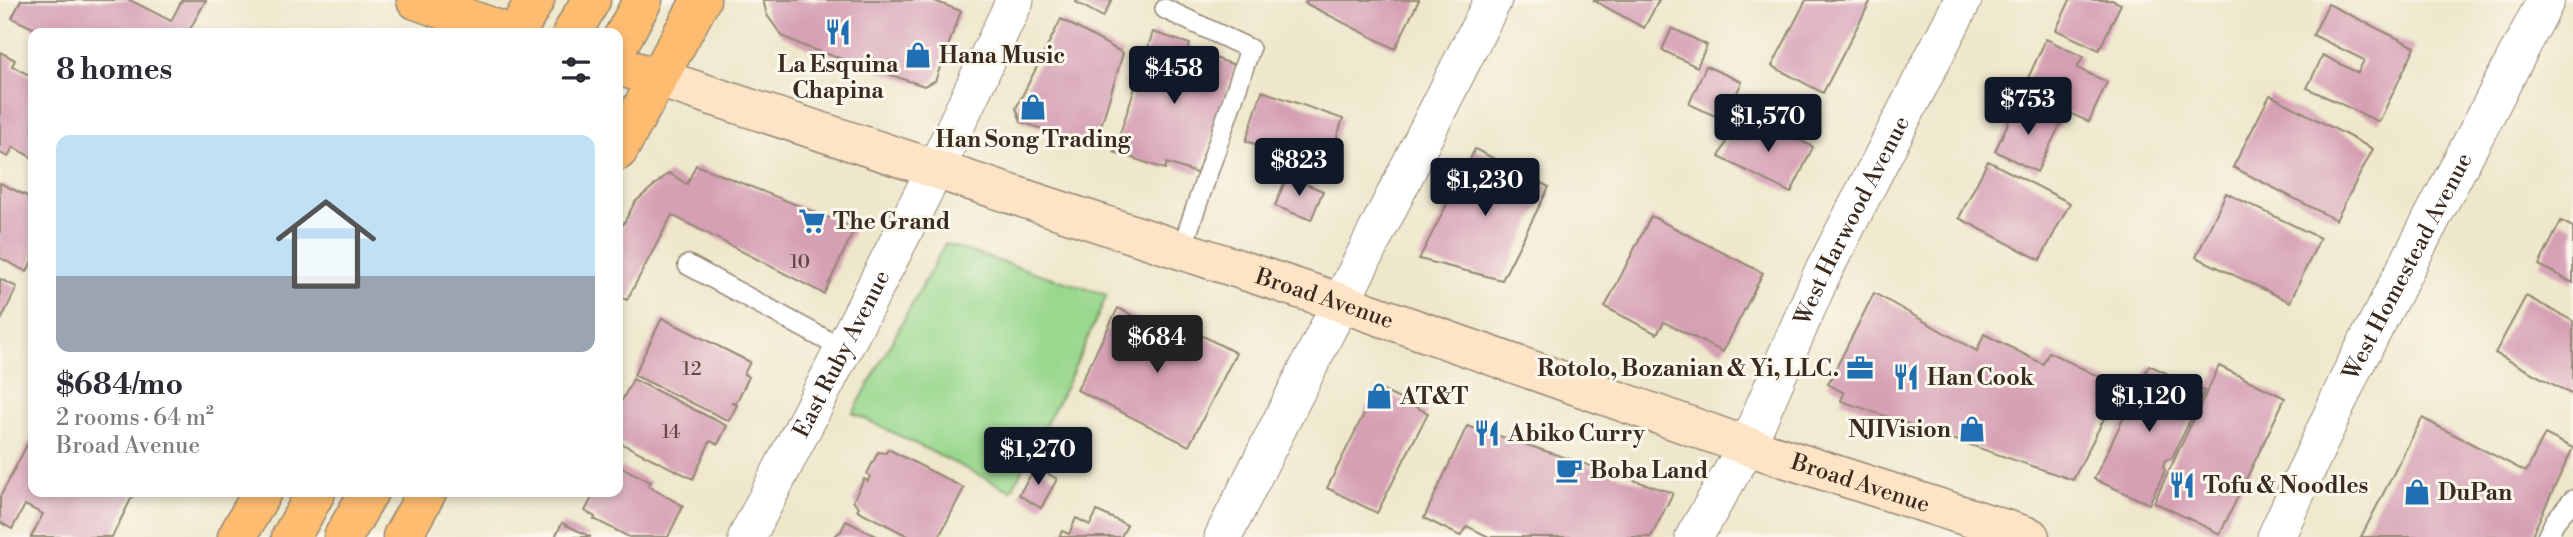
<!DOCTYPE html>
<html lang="en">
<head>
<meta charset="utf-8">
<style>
	:root { --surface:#fff; --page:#f2f2f3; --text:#2b2b33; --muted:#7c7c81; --accent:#111827 }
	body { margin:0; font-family:"Libre Bodoni",serif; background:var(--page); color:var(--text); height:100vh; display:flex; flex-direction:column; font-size:26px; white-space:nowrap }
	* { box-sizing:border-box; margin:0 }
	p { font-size:23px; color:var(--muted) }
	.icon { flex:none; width:38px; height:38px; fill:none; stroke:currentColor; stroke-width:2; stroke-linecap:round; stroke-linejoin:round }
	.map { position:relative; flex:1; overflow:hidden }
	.drawer { position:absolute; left:28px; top:28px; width:595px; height:469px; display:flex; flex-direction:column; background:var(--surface); border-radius:14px; box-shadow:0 4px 10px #0003 }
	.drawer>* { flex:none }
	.price { position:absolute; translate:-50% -60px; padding:0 16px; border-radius:7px; background:var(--accent); color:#fff; font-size:23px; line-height:46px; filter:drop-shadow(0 2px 4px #0008) }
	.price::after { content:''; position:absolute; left:50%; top:42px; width:21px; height:16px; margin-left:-10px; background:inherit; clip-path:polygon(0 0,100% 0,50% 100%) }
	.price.selected { background:#222; color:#fff }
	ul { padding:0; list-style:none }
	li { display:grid; align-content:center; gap:14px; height:371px; padding:0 28px }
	li span { display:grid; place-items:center; height:217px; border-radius:14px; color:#555 }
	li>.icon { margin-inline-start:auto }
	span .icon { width:126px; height:126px; fill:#fffc; stroke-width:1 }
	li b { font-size:30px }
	h2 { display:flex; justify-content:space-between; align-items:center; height:84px; padding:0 28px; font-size:30px }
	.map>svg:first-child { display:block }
	.green { fill:#9ad88e; stroke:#6a8156; stroke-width:2 }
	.building { fill:#d59fb4 }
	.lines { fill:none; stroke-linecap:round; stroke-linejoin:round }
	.lane-casing { stroke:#948874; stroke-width:22 }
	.street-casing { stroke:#948874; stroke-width:39 }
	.secondary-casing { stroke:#948874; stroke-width:41 }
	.primary-casing { stroke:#948874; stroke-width:41 }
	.highway-casing { stroke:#948874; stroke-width:41 }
	.lane { stroke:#fff; stroke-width:19 }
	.street { stroke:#fff; stroke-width:37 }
	.secondary { stroke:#fee4c6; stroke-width:38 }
	.primary { stroke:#fdbc70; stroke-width:38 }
	.highway { stroke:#fdbc70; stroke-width:38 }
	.labels { text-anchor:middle; stroke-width:6; stroke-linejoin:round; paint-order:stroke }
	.number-label { font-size:19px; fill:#624744 }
	.poi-label { font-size:23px; font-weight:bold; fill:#3b2a1e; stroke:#fbf7ec; text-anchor:start }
	.street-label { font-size:23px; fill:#3b2a1e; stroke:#fbf7ec }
</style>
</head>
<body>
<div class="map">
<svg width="2573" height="537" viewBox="0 0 2573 537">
	<rect width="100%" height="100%" fill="#fbf7ec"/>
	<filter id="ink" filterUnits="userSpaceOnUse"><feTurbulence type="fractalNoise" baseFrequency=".0143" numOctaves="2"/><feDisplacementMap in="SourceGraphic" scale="14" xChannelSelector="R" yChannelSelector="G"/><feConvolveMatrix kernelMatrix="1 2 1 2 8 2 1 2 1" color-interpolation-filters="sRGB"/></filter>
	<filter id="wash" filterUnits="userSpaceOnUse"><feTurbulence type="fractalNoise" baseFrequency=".00686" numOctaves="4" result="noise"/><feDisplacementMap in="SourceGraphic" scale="28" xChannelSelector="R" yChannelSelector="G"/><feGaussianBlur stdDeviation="1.57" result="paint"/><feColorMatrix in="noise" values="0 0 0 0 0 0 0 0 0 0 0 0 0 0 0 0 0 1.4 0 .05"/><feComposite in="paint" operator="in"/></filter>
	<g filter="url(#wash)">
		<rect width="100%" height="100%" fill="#eee7cb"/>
		<polygon class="green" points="945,244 1107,295 1067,384 1011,491 853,413"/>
		<g id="blocks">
			<g class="building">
				<polygon points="21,0 130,0 171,21 182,0 206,0 188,33 43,33 12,18"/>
				<polygon points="763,0 932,0 961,11 935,81 924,86 806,47 782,36 767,15"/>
				<polygon points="1077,0 1112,0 1103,17 1076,2"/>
				<polygon points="1307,0 1419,0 1395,49 1305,3"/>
				<polygon points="1593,0 1659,0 1644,28"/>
				<polygon points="1806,0 1871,0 1823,93 1772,66"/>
				<polygon points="2070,0 2112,0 2121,4 2099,50 2056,30"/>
				<polygon points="2328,4 2415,47 2379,122 2307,88 2323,55 2358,73 2364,60 2313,35"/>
				<polygon points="1061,19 1123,53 1095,146 1021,122 1016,108"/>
				<polygon points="1672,28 1707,45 1697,67 1662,50"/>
				<polygon points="1153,32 1190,44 1188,49 1235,65 1199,174 1167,163 1165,169 1114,152"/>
				<polygon points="2046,39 2083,57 2077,68 2107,82 2089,122 2022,91"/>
				<polygon points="0,52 15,60 12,66 33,77 33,158 13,147 8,157 0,153"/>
				<polygon points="1706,66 1742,82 1724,120 1689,104"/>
				<polygon points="1262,91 1343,119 1326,168 1246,141"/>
				<polygon points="2270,95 2373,149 2336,220 2233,167"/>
				<polygon points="2018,102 2061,123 2037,172 1995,151"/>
				<polygon points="1759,119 1813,147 1791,193 1719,157 1734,126 1751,135"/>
				<polygon points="1475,149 1549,187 1502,280 1419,259"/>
				<polygon points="1988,161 2070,203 2040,260 1959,218"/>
				<polygon points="696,165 855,228 824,294 672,215 627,300 618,296 618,234 635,202 669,173 687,184"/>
				<polygon points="1287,176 1323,191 1311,220 1275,206"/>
				<polygon points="0,183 33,199 33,259 27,272 0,258"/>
				<polygon points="2226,193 2320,238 2290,302 2196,257"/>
				<polygon points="1651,216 1763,273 1723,352 1664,322 1657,334 1605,307"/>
				<polygon points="2561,221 2573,227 2573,283 2539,265"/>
				<polygon points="0,279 17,287 0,322"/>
				<polygon points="1874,293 1977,351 1984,334 2043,364 2049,352 2120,387 2073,480 1841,401 1844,393 1828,384"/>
				<polygon points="2526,296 2573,321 2573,395 2495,353"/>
				<polygon points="1118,308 1176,337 1182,325 1236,353 1189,446 1077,390"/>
				<polygon points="662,318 750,362 744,374 749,377 736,403 731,402 737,405 729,421 634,375"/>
				<polygon points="2149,365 2204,391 2172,458 2165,460 2163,466 2165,471 2149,504 2094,479"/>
				<polygon points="2219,366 2285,398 2220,534 2154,502"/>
				<polygon points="633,379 727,426 718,444 710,441 693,479 618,442 618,408"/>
				<polygon points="1377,388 1428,413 1377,513 1327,488"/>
				<polygon points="2422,418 2526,472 2545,434 2573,448 2531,537 2361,537"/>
				<polygon points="1467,426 1515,441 1673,493 1651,537 1489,537 1467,526 1460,536 1424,518"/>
				<polygon points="29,441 33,443 33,492 126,492 133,495 112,537 31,537 43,514 25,505 12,529 0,522 0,497"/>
				<polygon points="888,449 964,488 939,537 910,537 857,510 859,507 853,501 864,479 868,481 870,476 867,474 878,452 886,453"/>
				<polygon points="1036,466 1057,479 1041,508 1019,495"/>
				<polygon points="621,467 651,482 648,486 683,506 668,537 629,537 594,519 595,517 585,511 595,492 618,492 618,473"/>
				<polygon points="1097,511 1127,525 1121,537 1059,537 1062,531 1069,534 1076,518 1090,525"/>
				<polygon points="846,521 878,537 833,537 841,531"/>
				<polygon points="562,523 591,537 555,537"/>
			</g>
		</g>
	</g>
	<g filter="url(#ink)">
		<use href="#blocks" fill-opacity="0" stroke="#948874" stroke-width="2"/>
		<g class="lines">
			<g class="lane-casing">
				<g id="lane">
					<polyline points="1165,9 1250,49 1181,251"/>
					<polyline points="688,265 843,349"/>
					<polyline points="2547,537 2555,521 2573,500"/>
				</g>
			</g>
			<g class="street-casing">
				<g id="street">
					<path id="s1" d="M 747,537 L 935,170 L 1015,0"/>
					<polyline points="1223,537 1493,0"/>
					<path id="s2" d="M 1694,537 L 1747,446 L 1821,276 L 1963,0"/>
					<path id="s3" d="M 2276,537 L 2352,371 L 2546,0"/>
				</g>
			</g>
			<g class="secondary-casing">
				<g id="secondary">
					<path id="s4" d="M 658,78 L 1342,303 L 1747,446 L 2030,537"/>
				</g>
			</g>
			<g class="primary-casing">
				<g id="primary">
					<polyline points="416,0 508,33"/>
					<polyline points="618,66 658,78"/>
					<polyline points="618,151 701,0"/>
					<polyline points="237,537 262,492"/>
					<polyline points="402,537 427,492"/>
				</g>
			</g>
			<g class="highway-casing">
				<g id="highway">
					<polyline points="516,33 535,0"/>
					<polyline points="572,33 591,0"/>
					<polyline points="618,46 643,0"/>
					<polyline points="291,537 316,492"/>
					<polyline points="343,537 369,492"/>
				</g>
			</g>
			<use href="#lane" class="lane"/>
			<use href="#street" class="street"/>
			<use href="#secondary" class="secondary"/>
			<use href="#primary" class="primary"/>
			<use href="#highway" class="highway"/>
		</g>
	</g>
	<defs>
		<g id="restaurant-bare" transform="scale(2.1)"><path d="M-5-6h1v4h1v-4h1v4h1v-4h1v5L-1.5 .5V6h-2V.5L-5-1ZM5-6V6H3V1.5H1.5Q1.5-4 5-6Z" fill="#1f6fb2" stroke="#fbf7ec" stroke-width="2.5" paint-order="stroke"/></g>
		<g id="shop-bare" transform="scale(2.1)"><path d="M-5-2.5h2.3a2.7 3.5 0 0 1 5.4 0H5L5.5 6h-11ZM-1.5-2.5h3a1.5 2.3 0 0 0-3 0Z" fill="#1f6fb2" stroke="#fbf7ec" stroke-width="2.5" paint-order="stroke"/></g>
		<g id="supermarket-bare" transform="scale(2.1)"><path d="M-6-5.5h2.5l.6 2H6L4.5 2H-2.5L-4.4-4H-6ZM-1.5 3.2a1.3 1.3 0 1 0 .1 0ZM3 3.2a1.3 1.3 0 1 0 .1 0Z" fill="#1f6fb2" stroke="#fbf7ec" stroke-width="2.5" paint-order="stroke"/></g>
		<g id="office-bare" transform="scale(2.1)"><path d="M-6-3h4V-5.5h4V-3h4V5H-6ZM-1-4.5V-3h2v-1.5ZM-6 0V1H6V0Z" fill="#1f6fb2" stroke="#fbf7ec" stroke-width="2.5" paint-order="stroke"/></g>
		<g id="cafe-bare" transform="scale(2.1)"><path d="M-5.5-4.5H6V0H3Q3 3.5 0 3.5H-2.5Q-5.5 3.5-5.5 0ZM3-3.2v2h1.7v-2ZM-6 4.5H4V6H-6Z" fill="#1f6fb2" stroke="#fbf7ec" stroke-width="2.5" paint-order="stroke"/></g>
	</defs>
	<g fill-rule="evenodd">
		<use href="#restaurant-bare" x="838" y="32"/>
		<use href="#shop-bare" x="918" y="55"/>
		<use href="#shop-bare" x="1033" y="107"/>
		<use href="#supermarket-bare" x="812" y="221"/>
		<use href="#office-bare" x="1860" y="368"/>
		<use href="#restaurant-bare" x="1906" y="377"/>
		<use href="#shop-bare" x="1379" y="396"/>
		<use href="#shop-bare" x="1972" y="429"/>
		<use href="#restaurant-bare" x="1487" y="433"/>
		<use href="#cafe-bare" x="1569" y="470"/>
		<use href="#restaurant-bare" x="2182" y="485"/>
		<use href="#shop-bare" x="2417" y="492"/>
	</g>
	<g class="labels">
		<g class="number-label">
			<text x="800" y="268">10</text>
			<text x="692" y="375">12</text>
			<text x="671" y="438">14</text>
		</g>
		<g class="poi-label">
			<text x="939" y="63">Hana Music</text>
			<text x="838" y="72" text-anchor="middle">La Esquina<tspan x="838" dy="26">Chapina</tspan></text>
			<text x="1033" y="147" text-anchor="middle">Han Song Trading</text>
			<text x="833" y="229">The Grand</text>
			<text x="1839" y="376" text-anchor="end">Rotolo, Bozanian &amp; Yi, LLC.</text>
			<text x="1927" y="385">Han Cook</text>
			<text x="1400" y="404">AT&amp;T</text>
			<text x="1951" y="437" text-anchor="end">NJIVision</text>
			<text x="1508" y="441">Abiko Curry</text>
			<text x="1590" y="478">Boba Land</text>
			<text x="2203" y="493">Tofu &amp; Noodles</text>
			<text x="2438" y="500">DuPan</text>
		</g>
		<g class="street-label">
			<text dy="8" stroke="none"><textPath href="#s2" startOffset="354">West Harwood Avenue</textPath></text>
			<text dy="8" stroke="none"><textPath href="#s3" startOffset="301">West Homestead Avenue</textPath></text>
			<text dy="8" stroke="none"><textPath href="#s4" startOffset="702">Broad Avenue</textPath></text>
			<text dy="8" stroke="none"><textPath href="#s1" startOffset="206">East Ruby Avenue</textPath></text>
			<text dy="8" stroke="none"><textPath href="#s4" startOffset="1269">Broad Avenue</textPath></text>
		</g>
	</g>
</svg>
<b class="price" style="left:1174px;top:106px">$458</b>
<b class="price" style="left:2028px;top:137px">$753</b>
<b class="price" style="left:1768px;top:154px">$1,570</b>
<b class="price" style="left:1299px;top:198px">$823</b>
<b class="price" style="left:1485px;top:218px">$1,230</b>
<b class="price selected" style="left:1157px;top:375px">$684</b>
<b class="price" style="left:2149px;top:434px">$1,120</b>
<b class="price" style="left:1038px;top:487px">$1,270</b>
<section class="drawer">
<h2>8 homes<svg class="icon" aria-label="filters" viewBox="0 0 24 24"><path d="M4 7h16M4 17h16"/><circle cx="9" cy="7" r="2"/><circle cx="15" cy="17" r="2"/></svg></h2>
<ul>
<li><span style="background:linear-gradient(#bfe0f5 65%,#9aa5b1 0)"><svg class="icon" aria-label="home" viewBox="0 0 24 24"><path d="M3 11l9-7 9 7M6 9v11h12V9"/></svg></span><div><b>$684/mo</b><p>2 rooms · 64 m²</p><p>Broad Avenue</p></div></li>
</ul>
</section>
</div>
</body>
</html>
